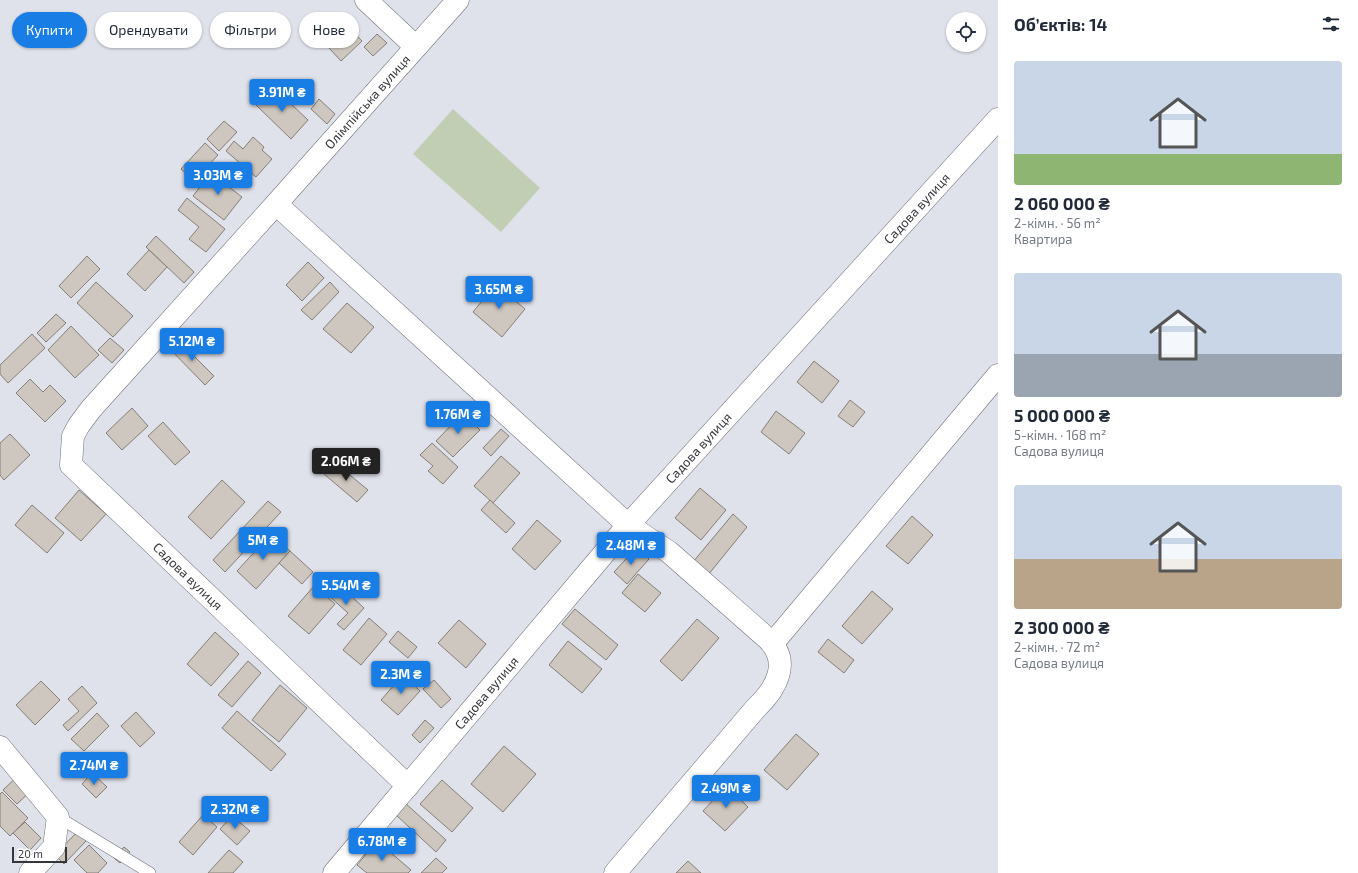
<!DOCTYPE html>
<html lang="uk">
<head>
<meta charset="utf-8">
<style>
	:root { --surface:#fff; --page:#f6f6f7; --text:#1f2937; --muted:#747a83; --accent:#187ee6 }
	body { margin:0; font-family:"Exo 2",sans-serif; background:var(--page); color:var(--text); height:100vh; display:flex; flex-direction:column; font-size:15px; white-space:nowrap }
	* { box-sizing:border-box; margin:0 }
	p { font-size:13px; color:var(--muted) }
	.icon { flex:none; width:22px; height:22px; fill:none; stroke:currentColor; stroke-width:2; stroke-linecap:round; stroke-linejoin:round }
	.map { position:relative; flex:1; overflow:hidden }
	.sheet { display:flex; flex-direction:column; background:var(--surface); width:360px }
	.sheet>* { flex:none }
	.top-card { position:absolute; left:12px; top:12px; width:380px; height:36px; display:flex; gap:8px }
	.fabs { position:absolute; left:946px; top:12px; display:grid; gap:8px }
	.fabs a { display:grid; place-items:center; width:40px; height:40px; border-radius:50%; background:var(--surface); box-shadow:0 1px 3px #0004; font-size:20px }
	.scale { position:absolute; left:12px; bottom:10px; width:55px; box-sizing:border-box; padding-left:4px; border:2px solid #35363a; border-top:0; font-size:11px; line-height:14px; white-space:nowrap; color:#35363a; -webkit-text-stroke:3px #fff; paint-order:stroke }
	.price { position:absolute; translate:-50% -34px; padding:0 9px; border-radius:4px; background:var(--accent); color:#fff; font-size:13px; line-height:26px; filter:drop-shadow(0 1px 2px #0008) }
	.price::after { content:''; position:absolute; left:50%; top:24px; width:12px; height:9px; margin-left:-6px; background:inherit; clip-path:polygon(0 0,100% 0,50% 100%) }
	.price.active { background:#222; color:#fff }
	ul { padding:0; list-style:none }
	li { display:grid; align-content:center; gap:8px; height:212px; padding:0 16px }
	li span { display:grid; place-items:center; height:124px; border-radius:4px; color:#555 }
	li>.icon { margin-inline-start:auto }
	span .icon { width:72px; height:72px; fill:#fffc; stroke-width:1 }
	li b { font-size:17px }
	h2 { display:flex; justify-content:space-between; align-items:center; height:48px; padding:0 16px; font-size:17px }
	.chip { padding:0 14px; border-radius:18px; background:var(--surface); box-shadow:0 1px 3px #0004; font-size:14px; line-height:36px }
	.chip.active { background:var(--accent); color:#fff }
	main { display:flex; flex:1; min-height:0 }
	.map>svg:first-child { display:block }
	.grass { fill:#c2ceb4 }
	.building { fill:#cec7bf; stroke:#847e76 }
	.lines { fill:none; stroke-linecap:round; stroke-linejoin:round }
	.service-casing { stroke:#6f717a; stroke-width:12 }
	.minor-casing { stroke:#6f717a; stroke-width:23 }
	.service { stroke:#fff; stroke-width:11 }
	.minor { stroke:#fff; stroke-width:22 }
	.labels { text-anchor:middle; stroke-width:3.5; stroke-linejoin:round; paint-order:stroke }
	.street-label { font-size:13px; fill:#35363a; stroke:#fff }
</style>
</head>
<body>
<main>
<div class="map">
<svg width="998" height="873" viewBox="0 0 998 873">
	<rect width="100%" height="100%" fill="#dfe1eb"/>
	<polygon class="grass" points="453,109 540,188 501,232 413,154"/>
	<g class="building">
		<polygon points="337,15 362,41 341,61 317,35"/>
		<polygon points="377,34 387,43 373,56 364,47"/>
		<polygon points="273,87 308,120 291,139 256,105"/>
		<polygon points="319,99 335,114 327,124 311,109"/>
		<polygon points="224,121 237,132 219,151 207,139"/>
		<polygon points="253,137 264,147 262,150 272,159 256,177 226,151 234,141 243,149"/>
		<polygon points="205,143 218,155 194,181 181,169"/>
		<polygon points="211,173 242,197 224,220 193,196"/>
		<polygon points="187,198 225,229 206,252 189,239 199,227 178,210"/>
		<polygon points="156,236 194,272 184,283 146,247"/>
		<polygon points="149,250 167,267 145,291 127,274"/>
		<polygon points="87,256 100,269 71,298 59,286"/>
		<polygon points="308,262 324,278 302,301 286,285"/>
		<polygon points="96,282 133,316 113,337 77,303"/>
		<polygon points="330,282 339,292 312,320 301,310"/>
		<polygon points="496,284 525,309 502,337 473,312"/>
		<polygon points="347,303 374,327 351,353 323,329"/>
		<polygon points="56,314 66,323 46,342 37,333"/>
		<polygon points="71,326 99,355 75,378 48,350"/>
		<polygon points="32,334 45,348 8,383 0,374 0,365"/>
		<polygon points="110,338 124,350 112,363 98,350"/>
		<polygon points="178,340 214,376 205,385 169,348"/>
		<polygon points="814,361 839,381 822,403 797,382"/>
		<polygon points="30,379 43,392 50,385 66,401 45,422 16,393"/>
		<polygon points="850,400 865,412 853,427 838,416"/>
		<polygon points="132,408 148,426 122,450 106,433"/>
		<polygon points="776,411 805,433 789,454 761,432"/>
		<polygon points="463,413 480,430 453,457 436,441"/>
		<polygon points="163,422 190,452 175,465 148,436"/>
		<polygon points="501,429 509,436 491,456 483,448"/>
		<polygon points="10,434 30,455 4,480 0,475 0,443"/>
		<polygon points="432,443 458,467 443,484 428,471 433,466 420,455"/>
		<polygon points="501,456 520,473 493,503 474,486"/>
		<polygon points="334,462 368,490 357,502 324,474"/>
		<polygon points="222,480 245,502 211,539 188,517"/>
		<polygon points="700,488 726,510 701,540 675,518"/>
		<polygon points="79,490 106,514 81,541 55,518"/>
		<polygon points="490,500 515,523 506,533 481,510"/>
		<polygon points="268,501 281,512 225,572 213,560"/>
		<polygon points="32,505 64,533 47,553 15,525"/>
		<polygon points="733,514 747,527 708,575 693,562"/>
		<polygon points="912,516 933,535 908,564 886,546"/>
		<polygon points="537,520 561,541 535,570 512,549"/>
		<polygon points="271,534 290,551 256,589 237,571"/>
		<polygon points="636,548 649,559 627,584 614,572"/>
		<polygon points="290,551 313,572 302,584 279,563"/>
		<polygon points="638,574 661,593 645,612 622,593"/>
		<polygon points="339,585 364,608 344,630 337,624 348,613 329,596"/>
		<polygon points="314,586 335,604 309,634 288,616"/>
		<polygon points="872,591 893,609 862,644 842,626"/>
		<polygon points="575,609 618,645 606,660 562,624"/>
		<polygon points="369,618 387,634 361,665 343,650"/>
		<polygon points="697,619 719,638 682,681 660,661"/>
		<polygon points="459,620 486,644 466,668 438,643"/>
		<polygon points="398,631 417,647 408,658 389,642"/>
		<polygon points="215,632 239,654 211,686 187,664"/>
		<polygon points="828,639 854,660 844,673 818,652"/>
		<polygon points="568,641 602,669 582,693 549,665"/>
		<polygon points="248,661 261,673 232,707 218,695"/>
		<polygon points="403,675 420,691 398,715 381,700"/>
		<polygon points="434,680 451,699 441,708 423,689"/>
		<polygon points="41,681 60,700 35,725 16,705"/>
		<polygon points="280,685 307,708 279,742 252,720"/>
		<polygon points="82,686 97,703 68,731 63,725 79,711 68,699"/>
		<polygon points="237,711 286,754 271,771 222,728"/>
		<polygon points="136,712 155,733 140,747 121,726"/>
		<polygon points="97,713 109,726 84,751 71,739"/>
		<polygon points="425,720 434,728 420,743 412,735"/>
		<polygon points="796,734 819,754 787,790 764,770"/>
		<polygon points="504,746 536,774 503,812 471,784"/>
		<polygon points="21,773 34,788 17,804 3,790"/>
		<polygon points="92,773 107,787 96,798 82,784"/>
		<polygon points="442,780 473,808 452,832 420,804"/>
		<polygon points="726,786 748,807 725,831 703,811"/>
		<polygon points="2,792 28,818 10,836 0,826 0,794"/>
		<polygon points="405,803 446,840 436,852 395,814"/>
		<polygon points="203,815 217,827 193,855 179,842"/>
		<polygon points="232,816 250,831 237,845 220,829"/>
		<polygon points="25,822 41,838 30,850 13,833"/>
		<polygon points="78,831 87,840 64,864 55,855"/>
		<polygon points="377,841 411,870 408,873 367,873 357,865"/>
		<polygon points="89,845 107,863 98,873 87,873 74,860"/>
		<polygon points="124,847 130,852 120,863 114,858"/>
		<polygon points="229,850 243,862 233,873 208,873"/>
		<polygon points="436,858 447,868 442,873 421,873"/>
		<polygon points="688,861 701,873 676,873"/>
	</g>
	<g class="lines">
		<g class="service-casing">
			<polyline id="service" points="58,817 150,873"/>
		</g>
		<g class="minor-casing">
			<g id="minor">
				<polyline points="366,0 416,47"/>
				<path id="s1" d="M 276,204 L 458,0"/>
				<polyline points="773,643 998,375"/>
				<polyline points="0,747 58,817 54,847 30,873"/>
				<path d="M 408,786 L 71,465 L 73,436 L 79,425 L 91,409 L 276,204 L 628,525 L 669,552 L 768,639 C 791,662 777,688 756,708 L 615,873"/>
				<path id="s2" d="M 334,873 L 628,525 L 998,119"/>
			</g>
		</g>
		<use href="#service" class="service"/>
		<use href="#minor" class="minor"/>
	</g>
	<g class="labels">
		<g class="street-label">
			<text dy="5" stroke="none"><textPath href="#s1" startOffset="137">Олімпійська вулиця</textPath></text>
			<text dy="5" stroke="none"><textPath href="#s2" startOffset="884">Садова вулиця</textPath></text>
			<text dy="5" stroke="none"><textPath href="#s2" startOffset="560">Садова вулиця</textPath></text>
			<text transform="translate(188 576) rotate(44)" y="5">Садова вулиця</text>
			<text dy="5" stroke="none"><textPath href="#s2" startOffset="236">Садова вулиця</textPath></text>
		</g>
	</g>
</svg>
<div class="fabs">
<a><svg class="icon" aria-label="locate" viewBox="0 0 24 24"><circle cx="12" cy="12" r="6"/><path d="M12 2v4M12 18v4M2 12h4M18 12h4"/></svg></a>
</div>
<div class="scale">20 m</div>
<b class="price" style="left:282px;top:113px">3.91M ₴</b>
<b class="price" style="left:218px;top:196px">3.03M ₴</b>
<b class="price" style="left:499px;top:310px">3.65M ₴</b>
<b class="price" style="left:192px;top:362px">5.12M ₴</b>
<b class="price" style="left:458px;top:435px">1.76M ₴</b>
<b class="price active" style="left:346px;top:482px">2.06M ₴</b>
<b class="price" style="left:263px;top:561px">5M ₴</b>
<b class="price" style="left:631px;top:566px">2.48M ₴</b>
<b class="price" style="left:346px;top:606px">5.54M ₴</b>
<b class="price" style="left:401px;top:695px">2.3M ₴</b>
<b class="price" style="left:94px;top:786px">2.74M ₴</b>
<b class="price" style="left:726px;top:809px">2.49M ₴</b>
<b class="price" style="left:235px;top:830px">2.32M ₴</b>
<b class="price" style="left:382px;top:862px">6.78M ₴</b>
<div class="top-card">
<a class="chip active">Купити</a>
<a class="chip">Орендувати</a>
<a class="chip">Фільтри</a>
<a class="chip">Нове</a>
</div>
</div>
<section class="sheet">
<h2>Об’єктів: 14<svg class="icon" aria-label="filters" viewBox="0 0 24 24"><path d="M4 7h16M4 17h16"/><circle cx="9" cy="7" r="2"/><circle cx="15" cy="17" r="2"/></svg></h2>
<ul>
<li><span style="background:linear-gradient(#c9d6e8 75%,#8fb573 0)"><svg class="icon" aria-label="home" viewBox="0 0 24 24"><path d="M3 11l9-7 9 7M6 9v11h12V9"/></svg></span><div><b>2 060 000 ₴</b><p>2-кімн. · 56 m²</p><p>Квартира</p></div></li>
<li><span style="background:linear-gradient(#c9d6e8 65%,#9aa5b1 0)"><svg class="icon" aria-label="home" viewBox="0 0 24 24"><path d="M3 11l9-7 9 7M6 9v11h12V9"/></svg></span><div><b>5 000 000 ₴</b><p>5-кімн. · 168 m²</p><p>Садова вулиця</p></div></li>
<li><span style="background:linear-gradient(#c9d6e8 60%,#b9a48a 0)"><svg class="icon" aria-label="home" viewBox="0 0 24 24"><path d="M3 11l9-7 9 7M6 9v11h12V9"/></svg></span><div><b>2 300 000 ₴</b><p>2-кімн. · 72 m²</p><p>Садова вулиця</p></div></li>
</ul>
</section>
</main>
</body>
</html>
